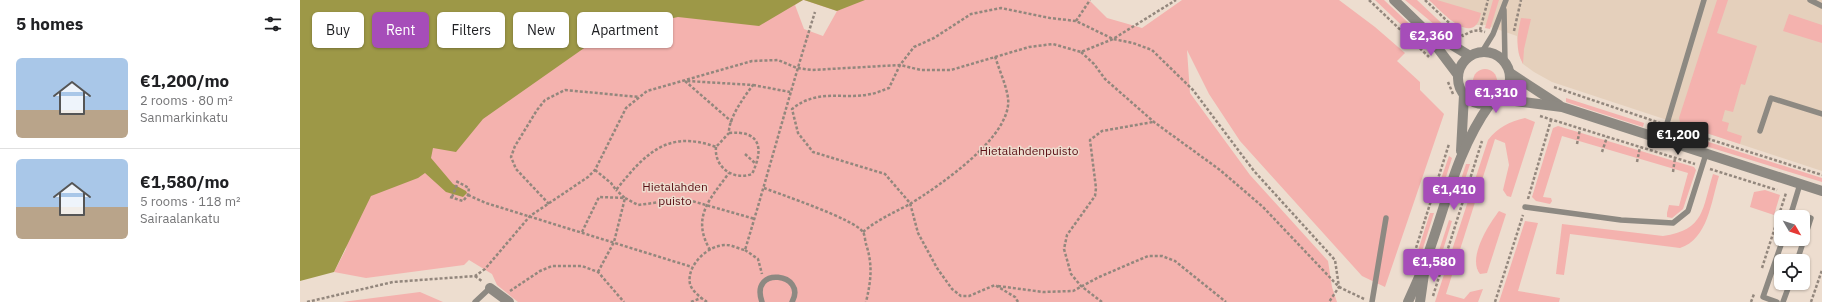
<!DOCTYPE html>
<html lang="en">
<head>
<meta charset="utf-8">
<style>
	:root { --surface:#fff; --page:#f2f2f2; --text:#202124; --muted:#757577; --line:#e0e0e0; --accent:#a64db9 }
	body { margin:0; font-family:"IBM Plex Sans",sans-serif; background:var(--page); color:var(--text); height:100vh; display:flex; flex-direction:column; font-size:15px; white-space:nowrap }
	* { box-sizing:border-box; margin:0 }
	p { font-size:13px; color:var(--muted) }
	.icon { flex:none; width:22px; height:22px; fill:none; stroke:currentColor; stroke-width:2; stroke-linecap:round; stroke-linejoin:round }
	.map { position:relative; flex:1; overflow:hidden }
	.drawer { display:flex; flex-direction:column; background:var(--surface); width:300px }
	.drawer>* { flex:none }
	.hud { position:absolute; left:12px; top:12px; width:380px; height:36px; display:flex; gap:8px }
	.needle { width:26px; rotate:129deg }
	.fabs { position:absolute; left:1474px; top:210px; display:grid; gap:8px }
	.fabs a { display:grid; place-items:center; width:36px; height:36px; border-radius:6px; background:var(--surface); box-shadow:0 1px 3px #0004; font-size:20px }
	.price { position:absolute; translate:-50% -34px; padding:0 9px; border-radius:4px; background:var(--accent); color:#fff; font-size:13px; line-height:26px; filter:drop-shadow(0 1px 2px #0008) }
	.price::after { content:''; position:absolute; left:50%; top:24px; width:12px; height:9px; margin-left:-6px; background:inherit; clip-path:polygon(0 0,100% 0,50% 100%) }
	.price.active { background:#222; color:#fff }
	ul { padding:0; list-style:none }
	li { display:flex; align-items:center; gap:12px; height:100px; padding:0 16px }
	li+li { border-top:1px solid var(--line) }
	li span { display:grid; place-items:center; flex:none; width:112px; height:80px; border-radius:6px; color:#555 }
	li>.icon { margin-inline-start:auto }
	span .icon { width:48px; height:48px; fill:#fffc; stroke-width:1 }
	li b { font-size:17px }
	h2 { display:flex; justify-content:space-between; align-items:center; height:48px; padding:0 16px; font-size:17px }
	.chip { padding:0 14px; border-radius:6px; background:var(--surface); box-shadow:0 1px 3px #0004; font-size:14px; line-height:36px }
	.chip.active { background:var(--accent); color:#fff }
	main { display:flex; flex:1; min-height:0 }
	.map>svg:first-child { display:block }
	.built { fill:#e5d0bc }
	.green { fill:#f4b2ae }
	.water { fill:#9d9847 }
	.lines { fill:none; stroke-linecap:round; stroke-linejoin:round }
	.path { stroke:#93877d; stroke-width:2.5; stroke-dasharray:3 2; stroke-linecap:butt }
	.service { stroke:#8d8982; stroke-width:5.5 }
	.minor { stroke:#8d8982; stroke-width:10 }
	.tertiary { stroke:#8d8982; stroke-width:10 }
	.labels { text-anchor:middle; stroke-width:3; stroke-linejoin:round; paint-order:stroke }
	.park-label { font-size:12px; fill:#5a0f15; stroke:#edddcf }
</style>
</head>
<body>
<main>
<section class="drawer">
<h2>5 homes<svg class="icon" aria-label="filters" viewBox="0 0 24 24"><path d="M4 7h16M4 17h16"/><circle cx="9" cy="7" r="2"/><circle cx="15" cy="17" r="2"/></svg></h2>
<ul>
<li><span style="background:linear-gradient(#a9c7e8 65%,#b9a48a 0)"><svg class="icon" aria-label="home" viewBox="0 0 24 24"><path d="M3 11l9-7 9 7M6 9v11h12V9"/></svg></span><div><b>€1,200/mo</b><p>2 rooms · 80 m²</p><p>Sanmarkinkatu</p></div></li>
<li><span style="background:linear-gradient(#a9c7e8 60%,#b9a48a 0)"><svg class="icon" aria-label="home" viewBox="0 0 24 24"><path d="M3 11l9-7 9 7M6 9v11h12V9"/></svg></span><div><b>€1,580/mo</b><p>5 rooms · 118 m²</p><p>Sairaalankatu</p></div></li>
</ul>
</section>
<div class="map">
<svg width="1522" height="302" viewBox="0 0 1522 302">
	<rect width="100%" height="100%" fill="#edddcf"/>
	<polygon class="built" points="1135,0 1522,0 1522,171 1252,82 1234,72 1223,64 1219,55 1217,36 1185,25 1162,25"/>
	<g class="green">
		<polygon points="503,0 495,5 504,29 523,36 537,11 504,0 789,0 807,18 842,28 882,0 1039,0 1075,27 1105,53 1097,61 1120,82 1120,90 1144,114 1085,287 1062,276 940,141 909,94 887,50 890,93 950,175 1028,261 1032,287 1037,302 218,302 197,285 192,274 169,260 164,265 66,278 34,272 46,249 53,191 280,11"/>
		<polygon points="1075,0 1084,0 1116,30 1112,35"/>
		<polygon points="1105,0 1117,0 1153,34 1153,40"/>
		<path d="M 1129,0 L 1137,0 L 1181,13 C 1180,17 1179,22 1176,25 C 1164,38 1138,8 1129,0 Z"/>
		<polygon points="1193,0 1199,0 1190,29 1185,28"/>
		<polygon points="1417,0 1428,0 1417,33 1457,46 1445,85 1441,84 1433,112 1425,110 1422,121 1429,123 1427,131 1442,136 1440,144 1385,126 1380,122 1379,118"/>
		<polygon points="1489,14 1522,25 1522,43 1483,31"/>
		<path d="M 1221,18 L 1231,19 L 1224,49 L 1223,64 C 1215,49 1217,35 1221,18 Z"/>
		<circle cx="1185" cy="81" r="12"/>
		<polygon points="1266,98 1344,123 1343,127 1266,102"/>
		<path d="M 1225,118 L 1235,122 L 1211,197 L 1207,196 L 1203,190 L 1209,165 L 1205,143 L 1195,139 L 1146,294 L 1164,299 L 1170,292 L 1183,289 L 1178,302 L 1135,302 L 1188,140 C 1198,127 1209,122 1225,118 Z"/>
		<polygon points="1258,126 1394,167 1396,170 1383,209 1372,218 1367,217 1367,213 1369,205 1379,206 1388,173 1262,136 1243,197 1251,198 1252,201 1250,204 1236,201 1232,197 1253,128"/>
		<polygon points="1393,137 1522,178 1522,182 1386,140"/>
		<polygon points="1149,156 1152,158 1139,199 1135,196"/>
		<polygon points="1166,164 1170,164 1156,207 1152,207"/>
		<path d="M 1413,174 L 1419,176 C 1411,202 1408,239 1380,248 L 1270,234 L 1264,275 L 1256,274 L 1262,224 L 1363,236 C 1405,230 1402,209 1413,174 Z"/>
		<polygon points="1465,190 1480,195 1474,215 1450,207 1454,192"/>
		<path d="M 1199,211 L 1206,214 L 1187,273 L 1180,274 C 1167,258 1189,224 1199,211 Z"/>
		<polygon points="1130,213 1134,213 1119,261 1115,260"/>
		<polygon points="1149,220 1152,221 1137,269 1134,266"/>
		<polygon points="1225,221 1238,223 1218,291 1260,298 1259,302 1199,302"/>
		<polygon points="120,292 143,302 42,302"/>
	</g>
	<g class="water">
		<polygon points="0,0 503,0 459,26 378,17 307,32 183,119 156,152 133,148 131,158 153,184 166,191 167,193 163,197 146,192 125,173 118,178 71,196 34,272 0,281"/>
		<polygon points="504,0 565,0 537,11"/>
	</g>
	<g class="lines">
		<g class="path">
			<polyline points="1069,0 1129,57"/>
			<path d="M 1125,0 L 1163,36 C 1170,31 1177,29 1185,32"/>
			<polyline points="776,21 790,0"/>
			<polyline points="1180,30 1188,0"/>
			<polyline points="1214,31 1221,0"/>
			<polyline points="781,52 794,64 805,79 854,122 920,170 963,207 1039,287 1064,299"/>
			<polyline points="385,81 432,122"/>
			<polyline points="1148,82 1153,94"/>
			<polyline points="453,85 490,92"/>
			<polyline points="1254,87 1360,123"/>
			<polyline points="1240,116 1395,164"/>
			<polyline points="1374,128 1522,175"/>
			<polyline points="1277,144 1280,129"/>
			<path d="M 416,147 C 414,167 433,181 452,174 C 464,149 461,130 429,133"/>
			<polyline points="1302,152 1307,137"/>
			<polyline points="445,154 456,164"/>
			<polyline points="1337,162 1340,147"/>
			<polyline points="1410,169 1477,190"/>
			<path d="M 295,170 L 311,183 L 316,190 C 345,154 367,129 416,147 L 429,133 C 428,119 444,97 453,85 L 387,81"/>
			<polyline points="1373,172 1375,158"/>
			<path d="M 464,188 C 482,195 554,219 563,232 C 565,235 565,241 566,244 C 573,265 571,281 566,302"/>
			<polyline points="168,195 186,203 392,267"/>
			<polyline points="150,197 163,201 168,195 169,188 156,181"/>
			<polyline points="152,197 158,182"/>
			<polyline points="1228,199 1251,120"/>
			<polyline points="249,204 216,169 211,157 215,146 237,110 245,100 265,90 339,97"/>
			<polyline points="282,232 299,197 325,198 338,205 376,200 392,201 455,219"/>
			<path d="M 563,232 C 577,220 593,213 610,204 C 639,186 713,136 708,98 C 706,84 699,70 695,56"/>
			<path d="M 410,250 C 391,217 410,199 429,173"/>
			<polyline points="445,250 458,259 462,274"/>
			<polyline points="1110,267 1149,144"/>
			<polyline points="1462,268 1486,193"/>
			<polyline points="298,272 314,242 325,198 316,190"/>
			<polyline points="175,276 183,282"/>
			<polyline points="698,286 743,292 773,291 799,277 848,256 862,256 875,261 926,302"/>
			<polyline points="210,291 240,271 252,266 282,266 298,272 324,302"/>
			<polyline points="1133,296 1182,141"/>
			<polyline points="7,302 93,282 175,276 185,269 230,216 288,177 295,170 326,108 347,91 452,61 478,60 497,68 512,70 600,65 621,70 651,70 729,47 753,44 781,52 813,39 876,0"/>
			<polyline points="391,302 401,298"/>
			<path d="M 407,302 C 401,298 392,291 390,284 C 386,265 409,244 427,245 C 432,245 439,249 445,250 C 469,171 490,91 515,12"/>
			<path d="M 718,302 L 715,297 L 695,285 L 669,296 L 661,296 L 652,289 L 637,268 L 618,233 L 610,203 L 585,174 L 513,152 L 498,133 L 492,109 C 518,88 543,100 571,94 C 577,93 583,90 589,88 L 600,65 L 614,47 L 634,38 L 671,14 L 701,8 L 750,18 L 776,21 L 813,39 L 833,43 L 852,50 L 893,90 L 954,171 L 1035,260 L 1039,287 L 1029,302"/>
			<polyline points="802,302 781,286 771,274 764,249 767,235 795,196 796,188 790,140 802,131 853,122"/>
			<polyline points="1195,302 1223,215"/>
			<polyline points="1451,302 1454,294"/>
			<polyline points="1511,302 1522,270"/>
		</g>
		<g class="service">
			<polyline points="1510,0 1522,6"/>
			<polyline points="1204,10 1205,62"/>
			<polyline points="1182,52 1193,34 1206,0"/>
			<polyline points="1460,131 1471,98 1522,114"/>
			<polyline points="1362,140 1404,0"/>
			<polyline points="1225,207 1321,220 1373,223 1388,211 1406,154"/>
			<polyline points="1492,212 1511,218 1497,261"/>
			<polyline points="1490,217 1500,184"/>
			<polyline points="175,302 190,288"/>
			<path d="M 462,302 C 449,265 508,273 492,302"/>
			<polyline points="1072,302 1086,218"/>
			<polyline points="1477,302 1463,297 1483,239"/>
			<polyline points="1483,302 1490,283"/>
		</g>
		<g class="minor">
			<polyline points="1094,0 1121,26 1158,75"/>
			<polyline points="1126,29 1170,56"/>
			<polyline points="190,288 209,302"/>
		</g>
		<g class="tertiary">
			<circle cx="1184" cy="78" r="26"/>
			<polyline points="1210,73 1259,105"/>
			<polyline points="1200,99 1262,107 1522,191"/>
			<polyline points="1161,151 1164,95"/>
			<path d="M 1108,302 C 1114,288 1121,274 1126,260 C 1146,206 1156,151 1190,104"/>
			<polyline points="1120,302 1124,274"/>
		</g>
	</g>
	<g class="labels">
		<g class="park-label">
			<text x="729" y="155">Hietalahdenpuisto</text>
			<text x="375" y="191">Hietalahden<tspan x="375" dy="14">puisto</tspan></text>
		</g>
	</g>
</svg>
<div class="fabs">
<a><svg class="needle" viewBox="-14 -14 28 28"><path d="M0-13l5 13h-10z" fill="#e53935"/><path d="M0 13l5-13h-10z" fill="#757577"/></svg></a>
<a><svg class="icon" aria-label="locate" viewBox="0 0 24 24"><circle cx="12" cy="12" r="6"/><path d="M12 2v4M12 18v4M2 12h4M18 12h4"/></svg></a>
</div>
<b class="price" style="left:1131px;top:57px">€2,360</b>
<b class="price" style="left:1196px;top:114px">€1,310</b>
<b class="price active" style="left:1378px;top:156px">€1,200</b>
<b class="price" style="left:1154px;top:211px">€1,410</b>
<b class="price" style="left:1134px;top:283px">€1,580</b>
<div class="hud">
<a class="chip">Buy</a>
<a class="chip active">Rent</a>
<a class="chip">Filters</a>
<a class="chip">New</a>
<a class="chip">Apartment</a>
</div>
</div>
</main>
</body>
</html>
